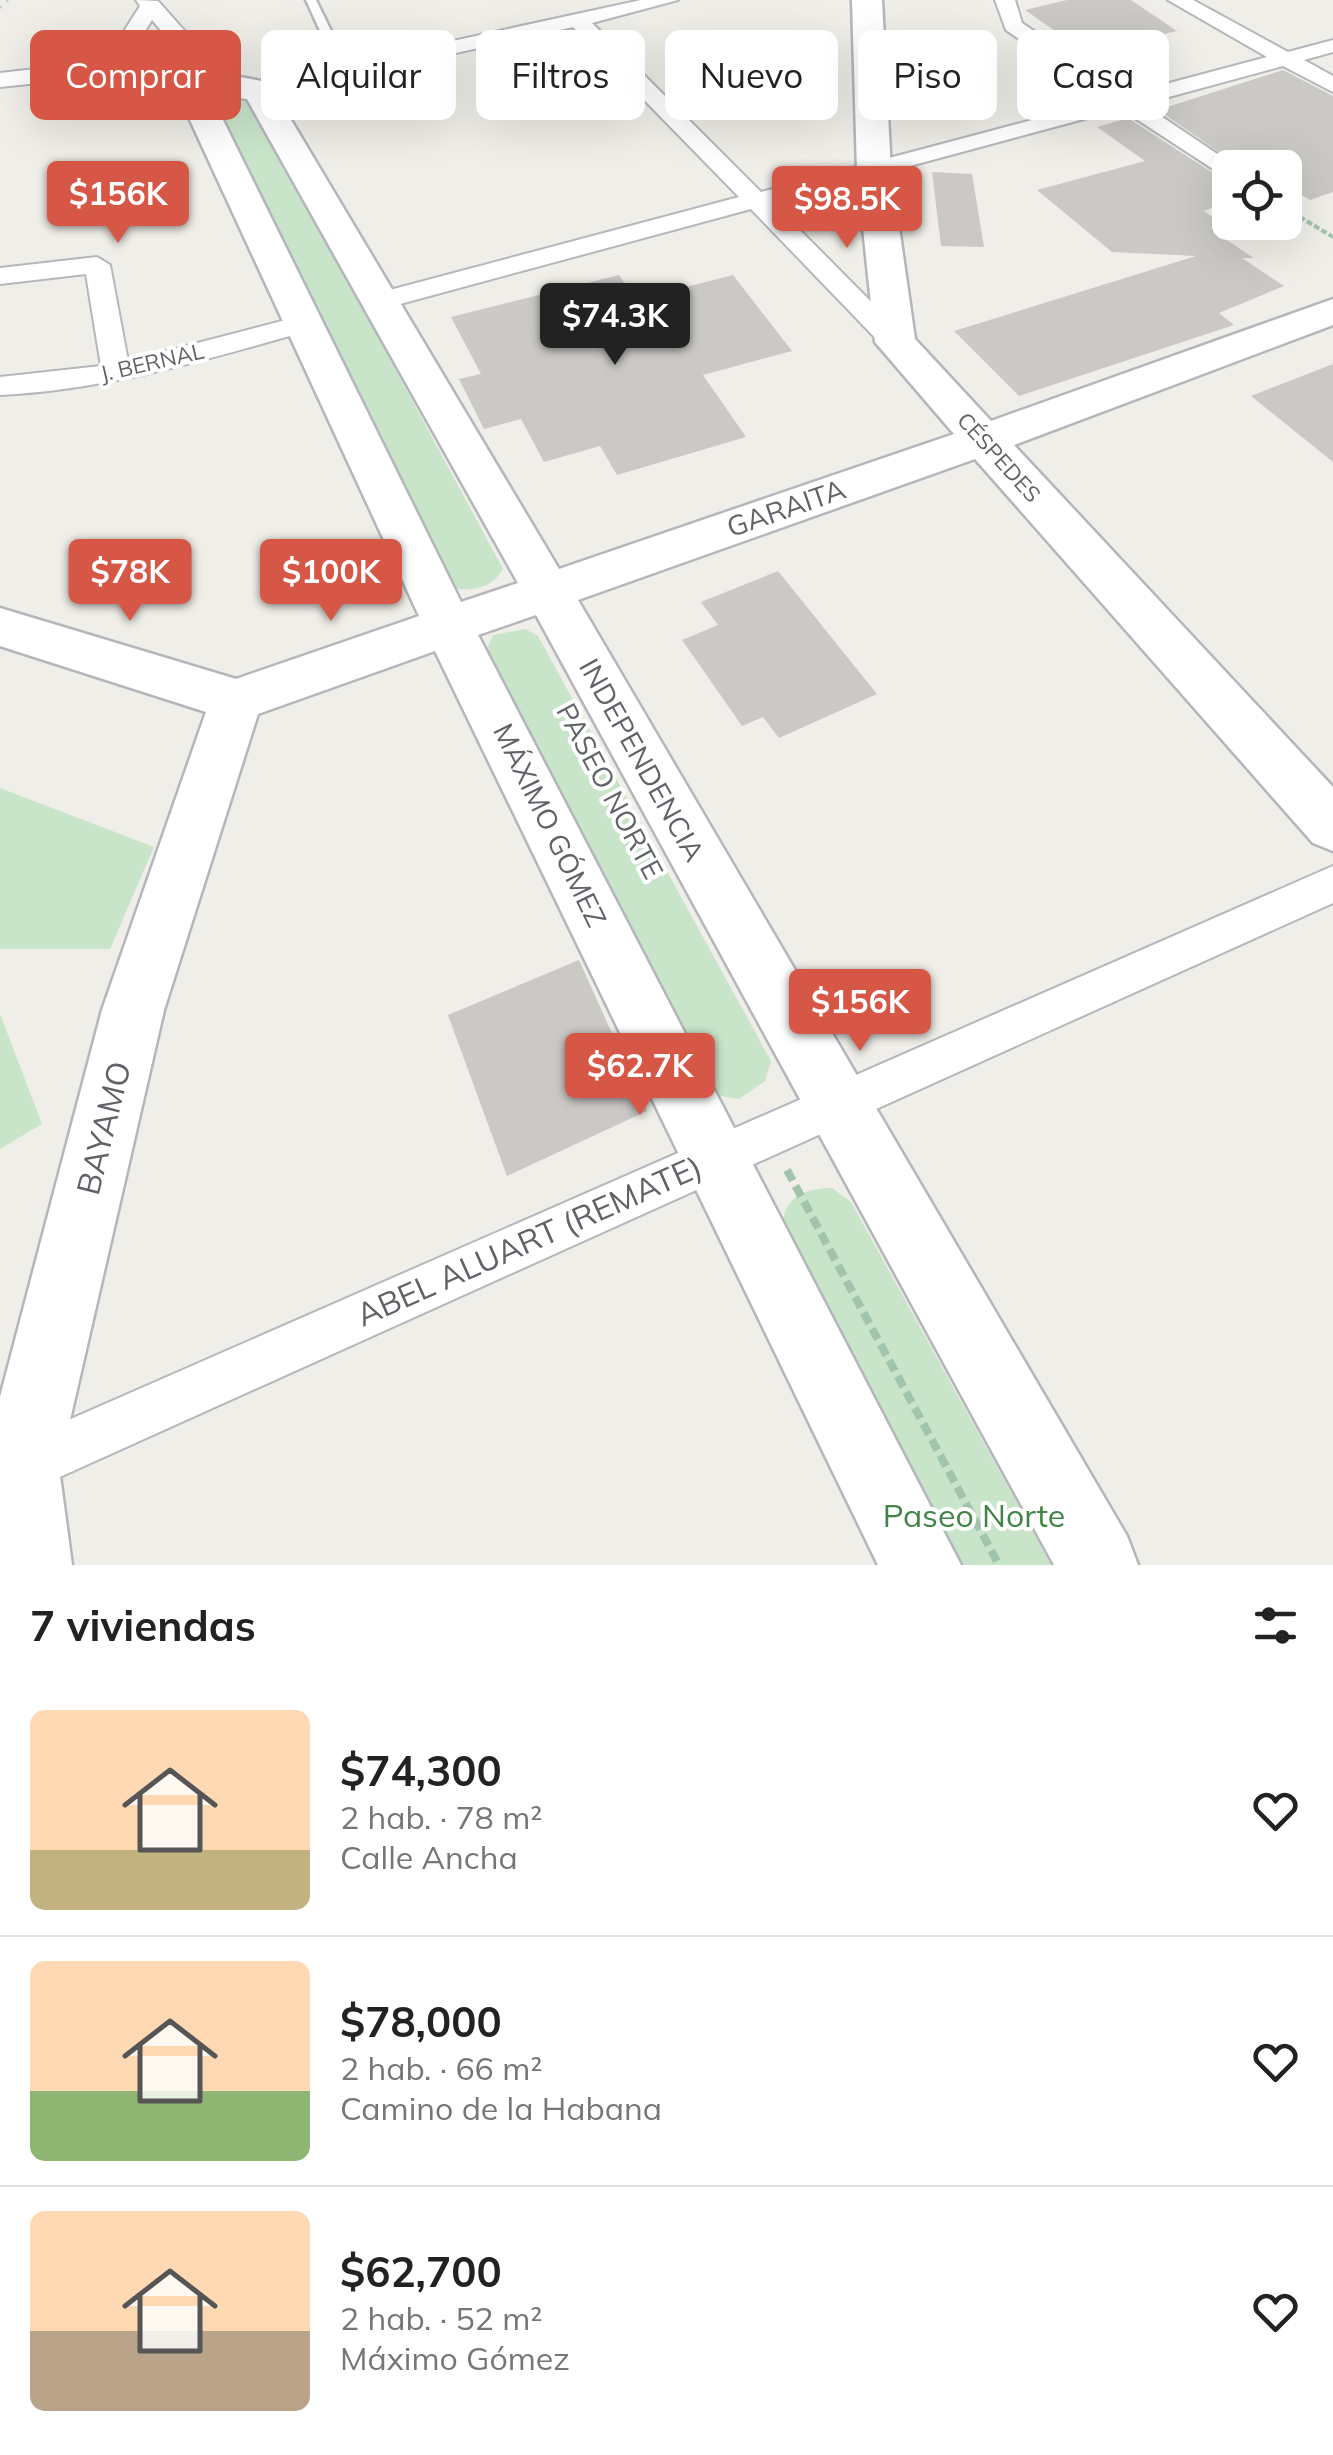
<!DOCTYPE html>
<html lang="es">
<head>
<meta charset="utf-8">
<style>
	:root { --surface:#fff; --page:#f6f6f6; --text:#222; --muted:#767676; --line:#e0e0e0; --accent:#d75747 }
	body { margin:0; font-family:Mulish,sans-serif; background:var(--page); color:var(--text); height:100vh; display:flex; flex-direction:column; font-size:38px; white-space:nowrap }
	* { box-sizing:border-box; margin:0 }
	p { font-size:32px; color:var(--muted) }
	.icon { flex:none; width:55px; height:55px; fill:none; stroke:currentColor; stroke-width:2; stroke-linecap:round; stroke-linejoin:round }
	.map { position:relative; height:1565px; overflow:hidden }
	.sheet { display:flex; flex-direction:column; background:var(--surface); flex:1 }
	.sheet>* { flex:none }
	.hud { position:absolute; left:30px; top:30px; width:1275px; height:90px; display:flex; gap:20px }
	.tools { position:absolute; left:1212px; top:150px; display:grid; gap:20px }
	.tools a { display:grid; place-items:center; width:90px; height:90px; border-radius:15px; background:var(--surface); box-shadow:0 10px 40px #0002; font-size:50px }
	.price { position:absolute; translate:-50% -85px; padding:0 22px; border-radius:10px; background:var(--accent); color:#fff; font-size:32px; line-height:65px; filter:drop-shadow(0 2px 5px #0008) }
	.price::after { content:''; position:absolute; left:50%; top:60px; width:30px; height:22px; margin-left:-15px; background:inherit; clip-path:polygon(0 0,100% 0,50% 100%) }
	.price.active { background:#222; color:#fff }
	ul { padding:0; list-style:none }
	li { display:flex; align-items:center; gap:30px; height:250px; padding:0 30px }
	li+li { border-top:2px solid var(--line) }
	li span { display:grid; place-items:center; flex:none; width:280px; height:200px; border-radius:15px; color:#555 }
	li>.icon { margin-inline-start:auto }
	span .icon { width:120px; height:120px; fill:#fffc; stroke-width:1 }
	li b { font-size:42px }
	h2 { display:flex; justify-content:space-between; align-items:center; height:120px; padding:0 30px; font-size:42px }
	.chip { padding:0 35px; border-radius:15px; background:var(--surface); box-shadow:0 10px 40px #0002; font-size:35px; line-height:90px }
	.chip.active { background:var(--accent); color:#fff }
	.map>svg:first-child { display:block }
	.green { fill:#c8e4c9 }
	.building { fill:#cbc9c5 }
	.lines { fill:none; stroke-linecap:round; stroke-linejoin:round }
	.lane-casing { stroke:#b5b7bb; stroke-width:5 }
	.street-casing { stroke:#b5b7bb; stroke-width:4 }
	.secondary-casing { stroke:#b4b6bb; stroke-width:5 }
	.path-far1 { stroke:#a2c4ad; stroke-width:4; stroke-dasharray:6 2.5; stroke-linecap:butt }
	.path { stroke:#a2c4ad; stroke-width:8; stroke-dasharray:12 6; stroke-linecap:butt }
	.lane { fill:#fff; fill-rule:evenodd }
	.street { fill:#fff; fill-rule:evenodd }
	.secondary { fill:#fff; fill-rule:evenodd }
	.rail { stroke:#b6b6b7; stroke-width:5; stroke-dasharray:1 8; stroke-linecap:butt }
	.labels { text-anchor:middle; stroke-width:8; stroke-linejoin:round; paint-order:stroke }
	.far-street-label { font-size:22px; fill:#5f6267; stroke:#fff }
	.street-label { font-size:28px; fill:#5f6267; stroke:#fff }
	.near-street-label { font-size:32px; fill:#5f6267; stroke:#fff }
	.near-park-label { font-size:32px; fill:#418446; stroke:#fff }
</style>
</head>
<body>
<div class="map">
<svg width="1333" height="1565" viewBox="0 0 1333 1565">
	<rect width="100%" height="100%" fill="#f0eee8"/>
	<g class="green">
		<path d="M 244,100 L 252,103 L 503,569 C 490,590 471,592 448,587 L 216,110 L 223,103 Z"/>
		<polygon points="525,629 538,636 771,1061 765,1081 739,1099 701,1093 485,653 493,635"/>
		<polygon points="0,788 154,847 110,949 0,949"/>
		<polygon points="0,1014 42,1124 0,1149"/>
		<path d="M 832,1188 L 851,1202 L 1051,1565 L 949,1565 L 783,1233 C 780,1199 801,1189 832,1188 Z"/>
	</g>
	<g class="building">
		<polygon points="1067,0 1131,0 1177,31 1085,52 1025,10"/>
		<polygon points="1283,70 1333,96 1333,192 1310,200 1285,185 1285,168 1242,168 1158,110"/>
		<polygon points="1128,118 1230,184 1230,201 1204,211 1232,230 1219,235 1254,258 1242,258 1284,286 1219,313 1234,325 1019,396 954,331 1196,256 1112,252 1037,190 1145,161 1097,127"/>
		<polygon points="932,172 972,174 984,247 941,246"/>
		<polygon points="619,275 636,300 733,275 792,351 703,375 746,437 617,475 600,446 544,462 521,419 484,429 459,379 481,374 451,317"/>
		<polygon points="1333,364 1333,462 1251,396"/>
		<polygon points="778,571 877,694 779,738 763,717 742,726 682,640 718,625 701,602"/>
		<polygon points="579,960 647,1111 507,1176 448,1015"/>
	</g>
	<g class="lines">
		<g class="lane-casing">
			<polygon id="lane" points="306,0 316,0 350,70 348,72 338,70"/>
		</g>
		<g class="street-casing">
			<g id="street">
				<path d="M 136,0 L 158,1 L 223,74 L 227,82 L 224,87 L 135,73 L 0,87 L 0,73 L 105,61 L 140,6 ZM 152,20 L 191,66 L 127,60 Z"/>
				<polygon points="641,0 678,0 592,23 761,192 1107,100 1006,30 995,0 1015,0 1022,23 1128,94 1267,57 1168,0 1193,0 1288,52 1333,40 1333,52 1304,60 1333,76 1333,92 1283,66 1143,104 1238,168 1230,168 1230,180 1121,109 773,203 905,336 909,342 895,351 885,348 751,209 389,307 371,307 367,301 371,295 739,197 573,27 258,97 250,95 250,85"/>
				<path d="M 97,257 L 110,265 L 128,361 L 301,316 L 315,324 L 311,330 C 208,359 107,390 0,395 L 0,377 L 101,366 L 86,274 L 0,284 L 0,268 Z"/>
				<polygon points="1333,866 1333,903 0,1504 0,1450"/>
			</g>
		</g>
		<g class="secondary-casing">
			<path id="secondary" d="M 852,0 L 882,0 L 891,171 L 915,339 L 991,421 L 1333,299 L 1333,325 L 1014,445 L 1333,787 L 1333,851 L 1313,843 L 975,459 L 578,600 L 1127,1536 L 1138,1565 L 1054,1565 L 536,615 L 478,635 L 961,1565 L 878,1565 L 435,651 L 258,714 L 164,1010 L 59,1468 L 72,1565 L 0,1565 L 0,1397 L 102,1010 L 206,712 L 0,646 L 0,608 L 236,679 L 419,616 L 184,107 C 209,71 229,73 269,83 L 559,569 L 954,434 L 875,342 L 857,171 ZM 226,96 L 247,99 L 518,583 L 461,602 L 217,108 Z"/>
		</g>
		<polyline class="path-far1" points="1285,208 1333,237"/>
		<polyline class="path" points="787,1170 999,1565"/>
		<use href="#lane" class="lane"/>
		<use href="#street" class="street"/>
		<use href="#secondary" class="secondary"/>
		<polyline class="rail" points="0,7 7,0"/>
	</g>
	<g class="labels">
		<g class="far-street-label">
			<text transform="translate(152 362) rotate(-13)" y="8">J. BERNAL</text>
			<text transform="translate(999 457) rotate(48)" y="8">CÉSPEDES</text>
		</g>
		<g class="street-label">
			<text transform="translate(786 508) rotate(-19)" y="10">GARAITA</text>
			<text transform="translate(642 760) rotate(61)" y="10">INDEPENDENCIA</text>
			<text transform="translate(610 791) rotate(62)" y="10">PASEO NORTE</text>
			<text transform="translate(550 825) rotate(64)" y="10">MÁXIMO GÓMEZ</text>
		</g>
		<g class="near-street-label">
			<text transform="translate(104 1128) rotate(-76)" y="11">BAYAMO</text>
			<text transform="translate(529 1241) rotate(-24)" y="11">ABEL ALUART (REMATE)</text>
		</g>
		<g class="near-park-label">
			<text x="974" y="1527">Paseo Norte</text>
		</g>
	</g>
</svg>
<div class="tools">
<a><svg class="icon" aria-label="locate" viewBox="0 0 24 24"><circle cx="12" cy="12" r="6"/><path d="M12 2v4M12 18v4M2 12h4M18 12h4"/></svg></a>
</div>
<b class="price" style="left:118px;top:246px">$156K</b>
<b class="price" style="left:847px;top:251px">$98.5K</b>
<b class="price active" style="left:615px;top:368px">$74.3K</b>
<b class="price" style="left:130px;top:624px">$78K</b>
<b class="price" style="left:331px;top:624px">$100K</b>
<b class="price" style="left:860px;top:1054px">$156K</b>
<b class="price" style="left:640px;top:1118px">$62.7K</b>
<div class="hud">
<a class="chip active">Comprar</a>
<a class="chip">Alquilar</a>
<a class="chip">Filtros</a>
<a class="chip">Nuevo</a>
<a class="chip">Piso</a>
<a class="chip">Casa</a>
</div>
</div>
<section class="sheet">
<h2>7 viviendas<svg class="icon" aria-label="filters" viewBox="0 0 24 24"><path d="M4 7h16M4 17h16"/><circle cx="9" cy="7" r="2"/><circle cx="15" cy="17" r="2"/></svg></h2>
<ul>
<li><span style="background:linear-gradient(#ffd9b3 70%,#c2b280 0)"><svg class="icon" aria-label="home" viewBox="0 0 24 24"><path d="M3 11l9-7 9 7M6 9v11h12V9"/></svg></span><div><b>$74,300</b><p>2 hab. · 78 m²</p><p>Calle Ancha</p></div><svg class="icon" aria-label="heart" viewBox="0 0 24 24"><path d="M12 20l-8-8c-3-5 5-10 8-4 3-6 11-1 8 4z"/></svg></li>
<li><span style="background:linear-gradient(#ffd9b3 65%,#8fb573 0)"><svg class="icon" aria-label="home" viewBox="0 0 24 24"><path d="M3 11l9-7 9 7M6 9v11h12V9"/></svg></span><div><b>$78,000</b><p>2 hab. · 66 m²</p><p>Camino de la Habana</p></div><svg class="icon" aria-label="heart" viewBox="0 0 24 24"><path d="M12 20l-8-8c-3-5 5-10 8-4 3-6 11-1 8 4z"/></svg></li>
<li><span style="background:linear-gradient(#ffd9b3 60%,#b9a48a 0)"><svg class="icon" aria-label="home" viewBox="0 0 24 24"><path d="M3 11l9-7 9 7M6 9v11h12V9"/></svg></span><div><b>$62,700</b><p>2 hab. · 52 m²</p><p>Máximo Gómez</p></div><svg class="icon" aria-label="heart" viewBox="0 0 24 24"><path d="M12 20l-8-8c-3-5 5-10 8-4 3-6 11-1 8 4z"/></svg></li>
</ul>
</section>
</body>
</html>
